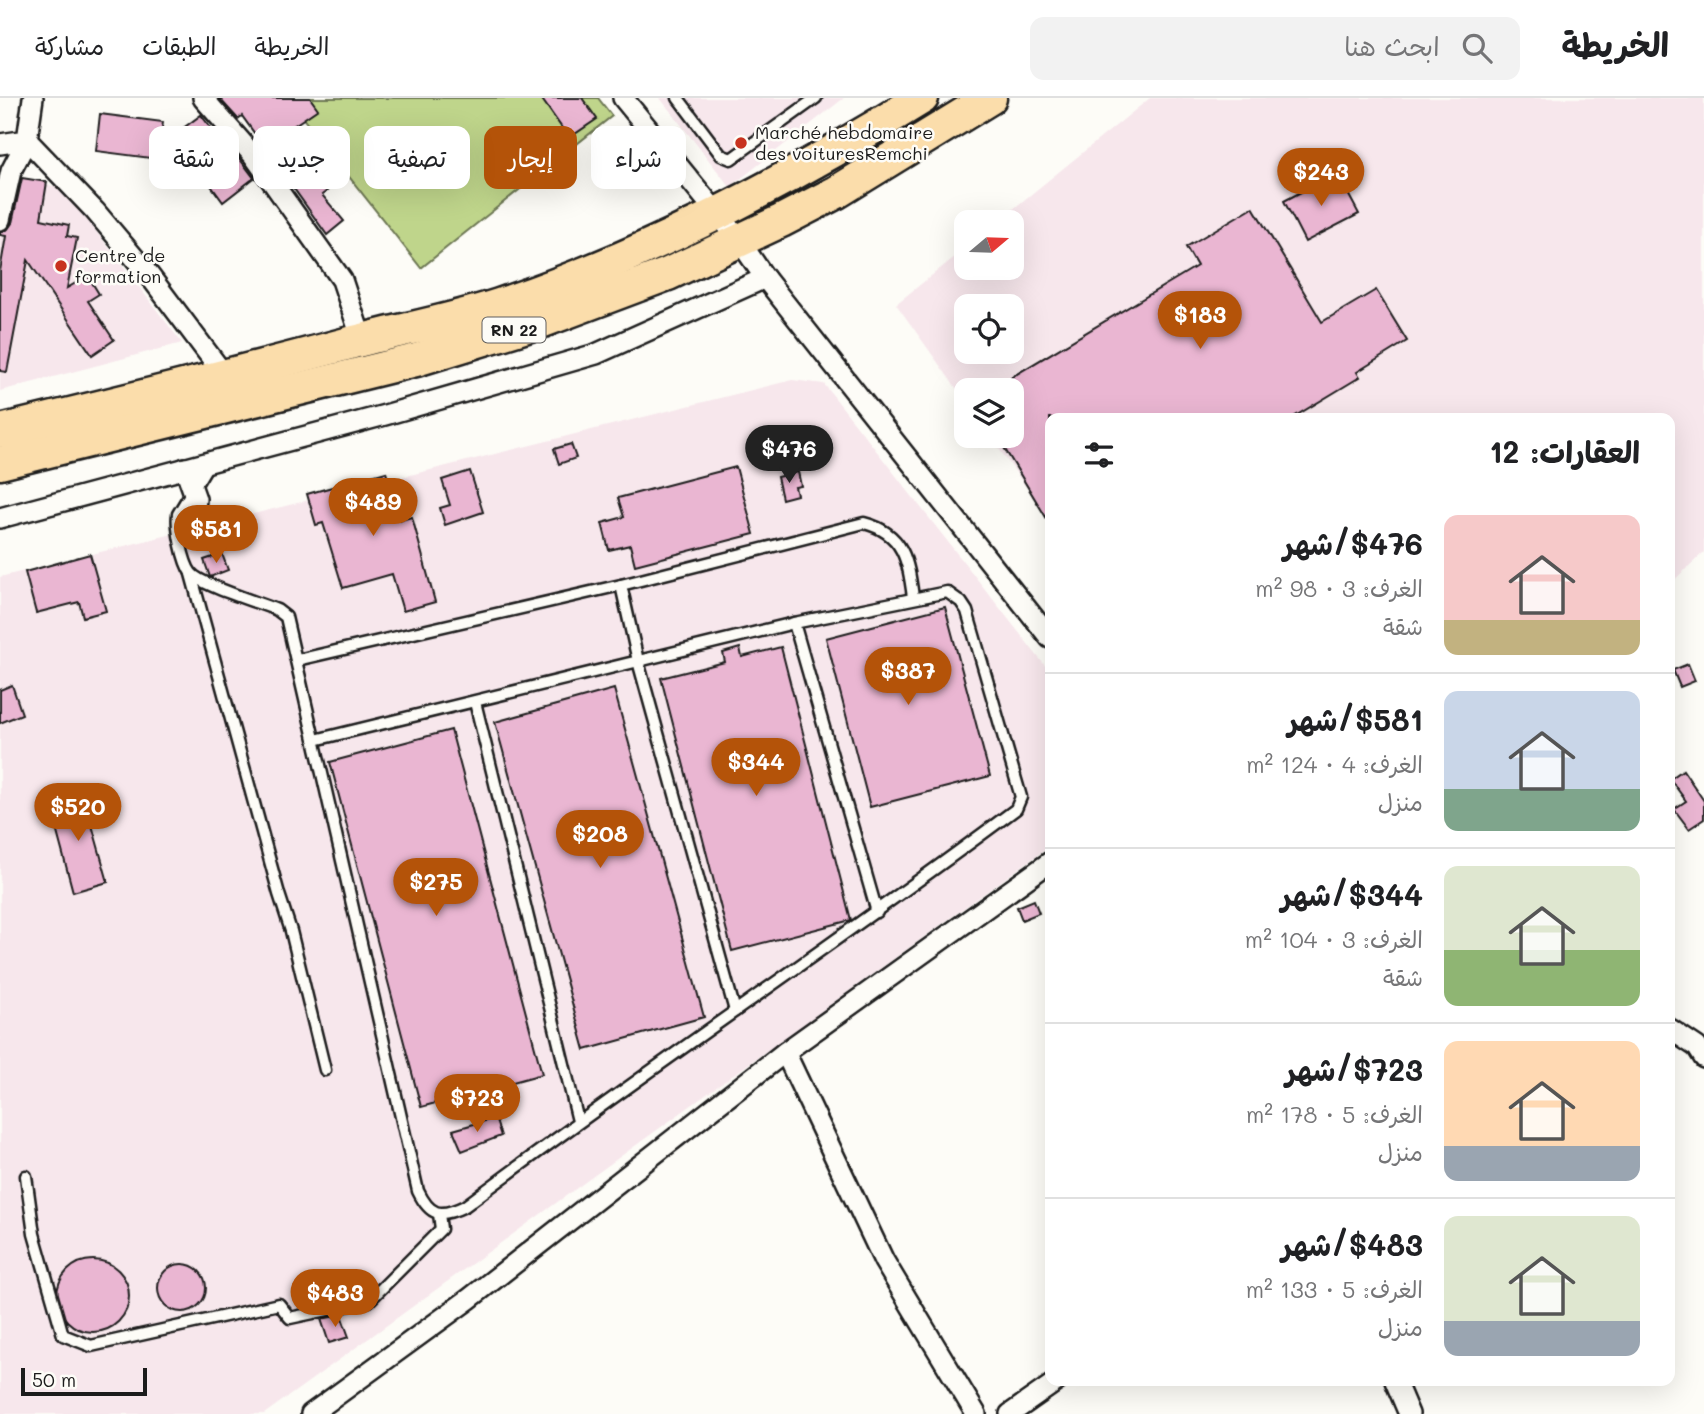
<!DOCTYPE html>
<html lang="ar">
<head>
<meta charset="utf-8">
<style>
	:root { --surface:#fff; --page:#f2f2f2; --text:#202124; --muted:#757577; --line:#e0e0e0; --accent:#b45309 }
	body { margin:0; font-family:Mali,"Playpen Sans Arabic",sans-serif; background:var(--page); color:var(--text); direction:rtl; height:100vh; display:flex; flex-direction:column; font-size:26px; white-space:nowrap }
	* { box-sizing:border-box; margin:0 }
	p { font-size:23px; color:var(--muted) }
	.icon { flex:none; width:38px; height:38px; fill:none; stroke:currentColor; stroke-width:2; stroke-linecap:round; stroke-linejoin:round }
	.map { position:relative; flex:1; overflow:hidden; direction:ltr }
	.details { position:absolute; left:1045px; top:315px; width:630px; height:973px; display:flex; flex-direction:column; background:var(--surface); border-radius:14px; box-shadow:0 7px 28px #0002; direction:rtl }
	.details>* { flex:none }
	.guide { position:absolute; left:21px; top:28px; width:665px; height:63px; direction:rtl; display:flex; gap:14px }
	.needle { width:46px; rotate:71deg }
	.buttons { position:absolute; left:954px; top:112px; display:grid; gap:14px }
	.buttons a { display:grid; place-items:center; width:70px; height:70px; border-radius:14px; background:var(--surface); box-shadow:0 7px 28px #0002; font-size:35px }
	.scale { position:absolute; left:21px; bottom:18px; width:126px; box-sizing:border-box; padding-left:7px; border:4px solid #1c1c1c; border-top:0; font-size:19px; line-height:24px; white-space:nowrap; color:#1c1c1c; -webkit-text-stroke:5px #fdfcf7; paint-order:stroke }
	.price { position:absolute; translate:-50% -60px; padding:0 16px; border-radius:24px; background:var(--accent); color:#fff; font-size:23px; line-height:46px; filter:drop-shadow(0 2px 4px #0008) }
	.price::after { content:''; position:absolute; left:50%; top:42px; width:21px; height:16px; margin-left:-10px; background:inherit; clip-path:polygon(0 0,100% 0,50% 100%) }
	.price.selected { background:#222; color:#fff }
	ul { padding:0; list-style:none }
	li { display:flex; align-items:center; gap:21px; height:175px; padding:0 35px }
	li+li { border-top:2px solid var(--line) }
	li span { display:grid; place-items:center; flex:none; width:196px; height:140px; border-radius:14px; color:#555 }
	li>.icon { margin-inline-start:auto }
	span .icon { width:84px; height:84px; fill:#fffc; stroke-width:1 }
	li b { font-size:30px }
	h2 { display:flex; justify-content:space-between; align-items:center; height:84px; padding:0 35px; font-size:30px }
	.tag { padding:0 24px; border-radius:14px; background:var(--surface); box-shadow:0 7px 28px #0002; font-size:24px; line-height:63px }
	.tag.selected { background:var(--accent); color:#fff }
	header { display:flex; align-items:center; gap:42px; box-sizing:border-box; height:98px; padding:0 35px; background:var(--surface); border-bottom:2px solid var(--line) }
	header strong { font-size:33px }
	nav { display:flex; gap:38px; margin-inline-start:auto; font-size:24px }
	.search { width:490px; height:63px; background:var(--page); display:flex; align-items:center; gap:18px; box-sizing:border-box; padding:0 24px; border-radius:14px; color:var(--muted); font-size:26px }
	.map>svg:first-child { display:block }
	.built { fill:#f7e7ec; fill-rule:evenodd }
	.green { fill:#bfd58b; stroke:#6e7854; stroke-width:2 }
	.building { fill:#eab6d2; stroke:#1c1c1c; stroke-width:2 }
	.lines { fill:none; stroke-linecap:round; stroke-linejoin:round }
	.service-casing { stroke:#1c1c1c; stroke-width:15 }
	.minor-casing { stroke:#1c1c1c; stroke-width:24 }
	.trunk-casing { stroke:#1c1c1c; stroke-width:37 }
	.service { stroke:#fdfcf7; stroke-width:10 }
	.minor { stroke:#fdfcf7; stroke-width:19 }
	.trunk { stroke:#fbddab; stroke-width:32 }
	.poi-dot { fill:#c8321e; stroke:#fdfcf7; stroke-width:2.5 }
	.labels { text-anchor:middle; stroke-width:5; stroke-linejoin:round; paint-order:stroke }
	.shield { fill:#fdfcf7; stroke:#605f5e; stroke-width:2 }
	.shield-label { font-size:16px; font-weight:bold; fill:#1c1c1c }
	.poi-label { font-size:18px; fill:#1c1c1c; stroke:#fdfcf7; text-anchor:start }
</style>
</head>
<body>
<header>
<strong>الخريطة</strong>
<div class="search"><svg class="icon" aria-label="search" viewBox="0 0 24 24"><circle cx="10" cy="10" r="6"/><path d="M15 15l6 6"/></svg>ابحث هنا</div>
<nav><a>الخريطة</a><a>الطبقات</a><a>مشاركة</a></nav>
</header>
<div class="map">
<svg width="1704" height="1316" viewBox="0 0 1704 1316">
	<rect width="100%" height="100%" fill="#fdfcf7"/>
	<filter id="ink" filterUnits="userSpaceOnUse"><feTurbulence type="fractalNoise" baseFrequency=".0143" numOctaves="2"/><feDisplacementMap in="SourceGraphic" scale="14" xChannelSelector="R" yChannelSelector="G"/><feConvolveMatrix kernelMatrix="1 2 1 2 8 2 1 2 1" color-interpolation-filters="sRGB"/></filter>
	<g filter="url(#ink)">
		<g class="built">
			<polygon points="660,0 844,0 730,89"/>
			<path d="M 1150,0 L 1704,0 L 1704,454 L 1670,486 L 1670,320 L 1050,320 L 1050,423 L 990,338 L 1012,338 L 1012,292 L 966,292 L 966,304 L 896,206 L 966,150 L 966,170 L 1012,170 L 1012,124 L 997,124 ZM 966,208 L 1012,208 L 1012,254 L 966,254 Z"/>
			<polygon points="0,77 63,90 182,245 0,293"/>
			<polygon points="792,282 824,286 1050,574 1050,748 264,1316 0,1316 0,479"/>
		</g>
		<polygon class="green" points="287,0 598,0 612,18 421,170"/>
		<g class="building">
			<polygon points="219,0 310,0 318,11 283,35 304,68 327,93 322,97 344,123 327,137 242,18 238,21"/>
			<polygon points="541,0 582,0 597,21 569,40"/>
			<polygon points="100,16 163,24 158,61 96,53"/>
			<polygon points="201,17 232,58 237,61 239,60 254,80 223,104 174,37"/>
			<polygon points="1337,75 1359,116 1305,144 1284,103"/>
			<polygon points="22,80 47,84 41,121 69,127 67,138 77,140 67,190 88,178 99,196 88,203 114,242 92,257 28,162 7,274 0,273 0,173 6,138 0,137 0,134 8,131 12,125"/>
			<polygon points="1253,109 1322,224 1376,192 1407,243 1357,274 1360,279 1292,320 1050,320 1050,426 997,338 1012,338 1012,292 990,292 1197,168 1186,149"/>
			<polygon points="571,346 576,360 559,366 554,351"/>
			<polygon points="736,369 754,436 635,467 630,447 609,452 602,425 624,419 618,400"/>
			<polygon points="470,373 483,414 445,427 440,410 450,407 442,382"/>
			<polygon points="386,374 400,422 412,419 435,504 403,513 392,476 343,490 323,425 316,427 307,396"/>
			<polygon points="798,374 801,388 795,389 797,397 782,401 777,379"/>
			<polygon points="90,456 106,513 83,519 79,504 36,515 25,474"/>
			<polygon points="222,456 228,472 210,479 204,462"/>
			<polygon points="945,509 990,678 870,709 826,540"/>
			<polygon points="781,549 851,822 732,853 661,580 725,564 723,555 740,550 742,559"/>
			<polygon points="1688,566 1695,583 1680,589 1673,572"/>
			<polygon points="12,587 22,616 0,625 0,592"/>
			<polygon points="614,591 704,919 585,952 495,624"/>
			<polygon points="451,632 542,976 421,1009 330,664"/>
			<polygon points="1683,672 1704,703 1704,721 1689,731 1674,711 1686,703 1670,681"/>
			<polygon points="83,695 108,784 73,794 49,704"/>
			<polygon points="1034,802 1039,815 1022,822 1017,809"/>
			<polygon points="495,1020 501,1038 462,1053 453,1032"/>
			<circle cx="93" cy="1198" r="36"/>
			<circle cx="182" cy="1190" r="24"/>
			<polygon points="341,1217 349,1239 329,1245 321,1221"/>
		</g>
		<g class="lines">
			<g class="service-casing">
				<g id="service">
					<polyline points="678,0 721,57 731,61 816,0"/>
					<path d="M 209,365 L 178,416 C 176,429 183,464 191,475 C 200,487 260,505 277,512 L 286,519 L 418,1093 C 430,1118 440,1120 465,1108 C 646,972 834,847 1016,711 L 1021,699 L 967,513 L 961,504 L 947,494 L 794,525 L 315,642"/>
					<polyline points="191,476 279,796 291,833 325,972"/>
					<polyline points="621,487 638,563 735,913"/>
					<polyline points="794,525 877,814"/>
					<path d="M 297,562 L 621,487 L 864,425 C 904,435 908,463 913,499"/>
					<polyline points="475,604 578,1023"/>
					<polyline points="26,1078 34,1136 63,1237 91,1248 279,1206 290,1220 369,1203 441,1131 439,1116"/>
				</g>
			</g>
			<g class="minor-casing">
				<g id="minor">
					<polyline points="203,0 253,57 342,182 362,242"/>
					<polyline points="623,0 739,142 765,180 1050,540"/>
					<polyline points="0,46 27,42 33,0"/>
					<polyline points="0,122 11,73 27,42 95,113 149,177 225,278"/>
					<polyline points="185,370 196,401 195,411"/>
					<polyline points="0,420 385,317 596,256 765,180"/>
					<polyline points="1670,931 1697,949 1704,960"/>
					<polyline points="785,954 884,1163 976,1316"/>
					<polyline points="1395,1283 1409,1316"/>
					<polyline points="311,1316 469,1201 785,954 1050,764"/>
					<polyline points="1010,1316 1057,1283"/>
				</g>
			</g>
			<g class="trunk-casing">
				<g id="trunk">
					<path d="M 0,333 C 117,305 234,276 350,245 C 399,232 450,223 499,207 C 648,157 789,83 922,0"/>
					<polyline points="0,365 416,262 543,223 668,176 781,123 837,94 990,0"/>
				</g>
			</g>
			<use href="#service" class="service"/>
			<use href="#minor" class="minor"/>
			<use href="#trunk" class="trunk"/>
		</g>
	</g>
	<g class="poi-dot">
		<circle cx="741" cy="45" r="7"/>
		<circle cx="61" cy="168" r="7"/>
	</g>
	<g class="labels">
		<rect class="shield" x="482.5" y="219.5" width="63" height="25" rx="5"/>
		<g class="shield-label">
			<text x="514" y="238">RN 22</text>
		</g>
		<g class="poi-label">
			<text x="755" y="41">Marché hebdomaire<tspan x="755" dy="21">des voituresRemchi</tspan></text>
			<text x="75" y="164">Centre de<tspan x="75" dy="21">formation</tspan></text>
		</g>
	</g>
</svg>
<div class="buttons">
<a><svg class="needle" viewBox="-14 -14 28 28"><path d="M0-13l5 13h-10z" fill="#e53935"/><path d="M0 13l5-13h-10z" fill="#757577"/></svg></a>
<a><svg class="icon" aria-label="locate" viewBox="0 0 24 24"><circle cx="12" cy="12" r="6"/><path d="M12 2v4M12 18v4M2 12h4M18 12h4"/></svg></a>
<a><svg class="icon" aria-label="layers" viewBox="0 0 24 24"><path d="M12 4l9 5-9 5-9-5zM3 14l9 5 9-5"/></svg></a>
</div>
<div class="scale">50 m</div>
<b class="price" style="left:1321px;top:110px">$243</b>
<b class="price" style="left:1200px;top:253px">$183</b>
<b class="price selected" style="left:789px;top:387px">$476</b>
<b class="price" style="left:373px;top:440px">$489</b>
<b class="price" style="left:216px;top:467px">$581</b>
<b class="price" style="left:908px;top:609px">$387</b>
<b class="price" style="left:756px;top:700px">$344</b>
<b class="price" style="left:78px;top:745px">$520</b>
<b class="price" style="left:600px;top:772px">$208</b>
<b class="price" style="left:436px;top:820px">$275</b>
<b class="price" style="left:477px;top:1036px">$723</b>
<b class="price" style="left:335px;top:1231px">$483</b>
<div class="guide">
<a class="tag">شراء</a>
<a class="tag selected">إيجار</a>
<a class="tag">تصفية</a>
<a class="tag">جديد</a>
<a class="tag">شقة</a>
</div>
<section class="details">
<h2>العقارات: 12<svg class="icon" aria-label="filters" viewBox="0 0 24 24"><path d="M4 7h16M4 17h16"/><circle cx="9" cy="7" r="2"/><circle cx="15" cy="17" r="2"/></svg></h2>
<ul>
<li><span style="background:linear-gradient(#f6c9c9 75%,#c2b280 0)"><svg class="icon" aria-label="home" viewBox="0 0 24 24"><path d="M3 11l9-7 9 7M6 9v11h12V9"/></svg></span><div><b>$476/شهر</b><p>الغرف: 3 · 98 m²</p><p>شقة</p></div></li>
<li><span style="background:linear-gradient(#c9d6e8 70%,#7fa58c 0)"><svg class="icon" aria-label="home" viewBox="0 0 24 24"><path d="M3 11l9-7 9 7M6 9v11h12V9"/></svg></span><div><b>$581/شهر</b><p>الغرف: 4 · 124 m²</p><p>منزل</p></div></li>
<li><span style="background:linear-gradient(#dfe7d0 60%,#8fb573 0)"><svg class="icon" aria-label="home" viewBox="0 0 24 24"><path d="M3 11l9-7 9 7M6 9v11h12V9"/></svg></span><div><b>$344/شهر</b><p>الغرف: 3 · 104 m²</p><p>شقة</p></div></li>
<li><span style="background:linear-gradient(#ffd9b3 75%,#9aa5b1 0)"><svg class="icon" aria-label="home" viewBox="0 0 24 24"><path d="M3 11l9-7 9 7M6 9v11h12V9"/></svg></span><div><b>$723/شهر</b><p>الغرف: 5 · 178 m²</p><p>منزل</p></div></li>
<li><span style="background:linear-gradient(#dfe7d0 75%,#9aa5b1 0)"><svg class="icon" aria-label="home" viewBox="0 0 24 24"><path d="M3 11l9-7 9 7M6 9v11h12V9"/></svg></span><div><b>$483/شهر</b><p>الغرف: 5 · 133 m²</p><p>منزل</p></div></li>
</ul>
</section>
</div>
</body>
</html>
